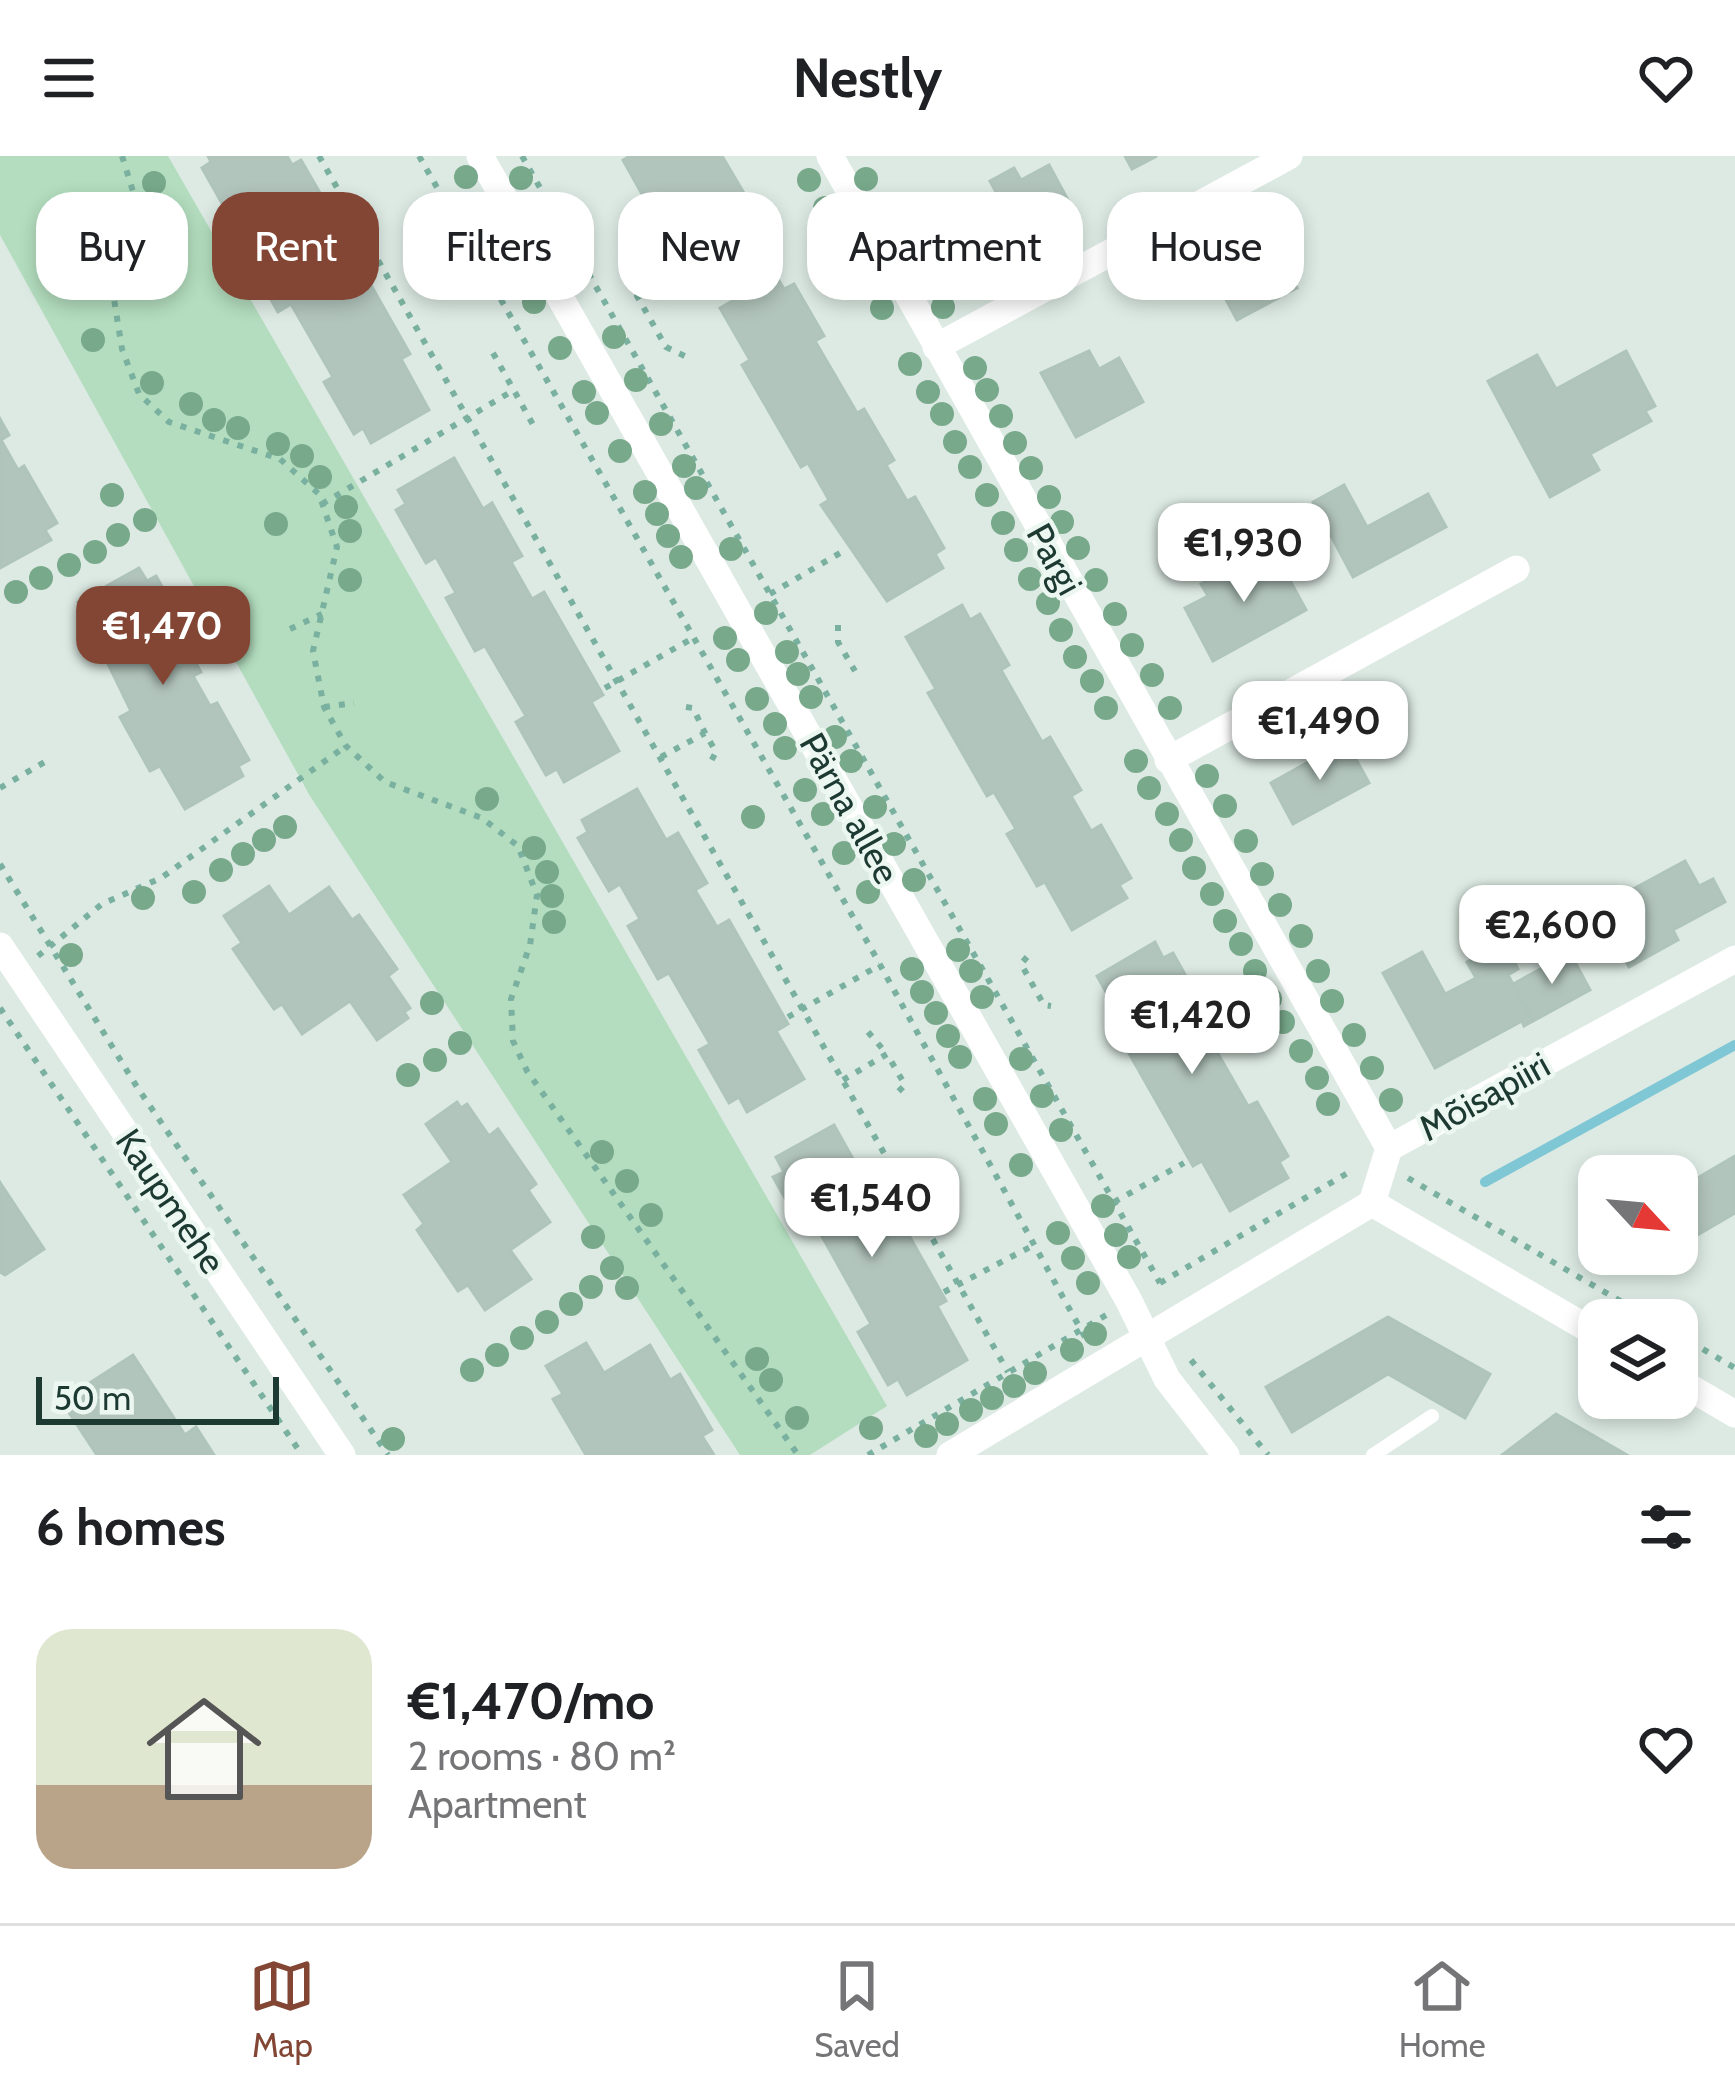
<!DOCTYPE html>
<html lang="en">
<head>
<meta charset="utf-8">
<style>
	:root { --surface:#fff; --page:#f6f6f6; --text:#202124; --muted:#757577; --line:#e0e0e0; --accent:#834634 }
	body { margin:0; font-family:Cabin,sans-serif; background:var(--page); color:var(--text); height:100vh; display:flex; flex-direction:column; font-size:45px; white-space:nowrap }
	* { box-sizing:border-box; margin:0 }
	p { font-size:39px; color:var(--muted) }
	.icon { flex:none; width:66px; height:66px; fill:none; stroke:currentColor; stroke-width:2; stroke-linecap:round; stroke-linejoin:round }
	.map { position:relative; height:1299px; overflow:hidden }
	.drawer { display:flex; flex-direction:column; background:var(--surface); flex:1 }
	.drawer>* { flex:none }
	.guide { position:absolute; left:36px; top:36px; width:1665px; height:108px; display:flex; gap:24px }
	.needle { width:78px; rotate:116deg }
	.tools { position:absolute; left:1578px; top:999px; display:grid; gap:24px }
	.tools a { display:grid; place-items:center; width:120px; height:120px; border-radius:24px; background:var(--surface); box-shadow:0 6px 18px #0003; font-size:60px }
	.scale { position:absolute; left:36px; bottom:30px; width:243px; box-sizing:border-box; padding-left:12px; border:6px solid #1d3a32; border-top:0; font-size:33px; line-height:42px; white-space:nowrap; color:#1d3a32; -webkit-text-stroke:9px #edf7f2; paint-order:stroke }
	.price { position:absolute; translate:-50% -102px; padding:0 27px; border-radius:24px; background:#fff; color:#222; font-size:39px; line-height:78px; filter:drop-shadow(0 3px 6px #0008) }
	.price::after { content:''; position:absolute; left:50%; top:72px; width:36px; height:27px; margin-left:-18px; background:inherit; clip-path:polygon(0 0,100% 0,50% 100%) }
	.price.current { background:var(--accent); color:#fff }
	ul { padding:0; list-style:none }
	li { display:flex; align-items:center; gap:36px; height:300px; padding:0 36px }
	li span { display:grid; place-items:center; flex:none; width:336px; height:240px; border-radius:36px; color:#555 }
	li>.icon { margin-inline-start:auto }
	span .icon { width:144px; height:144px; fill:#fffc; stroke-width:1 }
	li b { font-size:51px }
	h2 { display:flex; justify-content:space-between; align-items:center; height:144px; padding:0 36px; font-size:51px }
	.pill { padding:0 42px; border-radius:36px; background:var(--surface); box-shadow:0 6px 18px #0003; font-size:42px; line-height:108px }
	.pill.current { background:var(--accent); color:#fff }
	header { display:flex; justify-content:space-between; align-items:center; height:156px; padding:0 36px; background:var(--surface); font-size:54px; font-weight:700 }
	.dock { display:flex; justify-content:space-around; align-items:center; height:168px; border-top:3px solid var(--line); background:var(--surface); font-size:33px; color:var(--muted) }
	.dock a { display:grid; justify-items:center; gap:6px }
	.dock .current { color:var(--accent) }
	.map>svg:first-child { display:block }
	.green { fill:#b3ddbe }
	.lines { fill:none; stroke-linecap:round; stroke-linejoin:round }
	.stream { stroke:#7fc7d4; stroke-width:10 }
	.building { fill:#b2c5bd; stroke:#afc4bb; stroke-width:3 }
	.path { stroke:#7ab09f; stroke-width:6; stroke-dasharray:6 9; stroke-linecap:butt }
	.service { stroke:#fff; stroke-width:14 }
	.minor { stroke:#fff; stroke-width:27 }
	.tree { fill:#78a98b }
	.labels { text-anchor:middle; stroke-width:9; stroke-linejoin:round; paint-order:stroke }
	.street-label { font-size:36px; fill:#1d3a32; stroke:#edf7f2 }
</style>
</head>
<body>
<header><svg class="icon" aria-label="menu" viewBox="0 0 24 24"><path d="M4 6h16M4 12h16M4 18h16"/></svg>Nestly<svg class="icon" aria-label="heart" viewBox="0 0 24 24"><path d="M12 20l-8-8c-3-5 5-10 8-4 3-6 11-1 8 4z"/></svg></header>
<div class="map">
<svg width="1735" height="1299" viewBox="0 0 1735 1299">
	<rect width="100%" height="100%" fill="#ddeae4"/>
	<polygon class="green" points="0,0 168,0 887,1250 810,1299 740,1299 310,640 0,79"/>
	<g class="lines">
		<polyline class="stream" points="1485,1026 1735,889"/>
	</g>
	<g class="building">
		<polygon points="208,0 287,0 292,9 301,4 332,58 321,64 341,99 351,94 410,198 401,203 429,254 371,287 363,272 354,278 324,226 333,221 291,148 278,156 249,105 263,97 242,60 232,65 202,12 211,6"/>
		<polygon points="630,0 722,0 751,49 741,55 749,70 691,102 662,50 652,56 623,4"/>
		<polygon points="1125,0 1157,0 1132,13"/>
		<polygon points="1049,9 1069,46 1017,74 990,25 1014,12 1021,24"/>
		<polygon points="1274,91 1297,132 1237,164 1215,123"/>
		<polygon points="776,120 784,133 794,128 824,180 815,185 857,257 864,253 894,304 886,309 907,345 915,341 944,392 935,398 943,412 887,445 821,349 829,344 808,307 801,311 742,209 750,204 720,152"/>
		<polygon points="1089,195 1099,213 1119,202 1143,246 1076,281 1041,217"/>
		<polygon points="1626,195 1655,250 1645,255 1651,265 1590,298 1599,314 1550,341 1488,225 1537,199 1556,233"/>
		<polygon points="0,263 9,279 1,284 18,314 24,310 57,367 45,374 51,384 0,412"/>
		<polygon points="454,302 483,353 492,347 522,400 511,406 532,443 544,436 603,539 591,546 619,595 564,626 557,613 546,619 516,566 526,560 485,490 475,495 446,442 456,437 436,401 426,407 396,354 406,348 398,334"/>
		<polygon points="1344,329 1367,371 1428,338 1446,371 1353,421 1313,346"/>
		<polygon points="1275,397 1306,454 1213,505 1185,452 1208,440 1201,428 1243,405 1247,412"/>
		<polygon points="139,412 147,425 156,420 189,478 182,482 201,516 193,520 210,550 217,547 249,604 238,610 243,620 185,653 160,610 150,615 120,561 131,555 78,446"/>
		<polygon points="962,449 970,464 980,458 1009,509 1001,514 1042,586 1050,581 1081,634 1071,640 1091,675 1101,669 1131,722 1119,729 1127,742 1072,774 1045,726 1037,730 1007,678 1016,673 994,636 987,640 928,537 936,533 906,481"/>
		<polygon points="1346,585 1369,627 1293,668 1271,627"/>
		<polygon points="637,633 666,684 678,677 707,727 695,734 717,771 729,764 788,868 776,875 804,923 747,956 739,941 729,947 699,894 710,888 669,817 658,823 628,770 640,763 620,728 609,735 578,682 588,676 582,664"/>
		<polygon points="1685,705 1699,730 1713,723 1725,746 1673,774 1678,784 1629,811 1610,777 1636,764 1622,739"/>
		<polygon points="269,730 289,759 329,731 352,764 359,759 397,813 388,820 410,852 404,856 408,862 377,884 350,845 302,878 282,848 274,853 233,793 242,787 224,760"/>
		<polygon points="1155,786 1163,802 1173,797 1203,851 1194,856 1248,950 1257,946 1288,1000 1279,1006 1288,1022 1230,1055 1202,1005 1193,1010 1117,876 1126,871 1097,820"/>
		<polygon points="1504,786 1518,813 1508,819 1533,865 1524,870 1522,865 1435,912 1383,817 1422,796 1445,838 1476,822 1467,806"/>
		<polygon points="1570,797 1590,834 1533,865 1513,828"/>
		<polygon points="457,946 461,952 467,948 489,980 498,973 536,1028 528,1034 550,1066 510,1094 531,1123 485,1154 468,1129 458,1135 417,1074 424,1068 404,1039 452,1006 426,968"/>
		<polygon points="834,969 862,1019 872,1014 946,1145 937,1150 967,1204 907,1239 898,1223 888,1229 858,1176 871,1168 814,1066 802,1072 773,1021 784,1016 776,1001"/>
		<polygon points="1735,1000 1735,1057 1677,1091 1677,1034"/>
		<polygon points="1,1028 44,1093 5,1119 0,1116"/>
		<polygon points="1637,1098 1665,1098 1644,1110"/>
		<polygon points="1388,1161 1490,1218 1465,1262 1388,1218 1292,1276 1266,1231"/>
		<polygon points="586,1187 604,1217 650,1189 670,1224 680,1218 712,1274 702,1280 714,1299 586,1299 553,1243 563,1238 546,1210"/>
		<polygon points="133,1199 185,1279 196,1271 214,1299 97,1299 66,1252 96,1232 91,1226"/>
		<polygon points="1556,1258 1627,1299 1502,1299"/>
	</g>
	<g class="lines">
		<g class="path">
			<polyline points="122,0 136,45 113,137 122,193 139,238 169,266 280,303 319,338 337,391 313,495 324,551 346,590 385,626 482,662 518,690 537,739 530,789 511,843 513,885 527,915 798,1299"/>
			<polyline points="319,0 1008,1216"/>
			<polyline points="419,0 873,796 1086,1183"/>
			<polyline points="522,0 1160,1127"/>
			<polyline points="651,131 637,140 666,191 691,203"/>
			<polyline points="493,197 536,274"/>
			<polyline points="322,348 514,234"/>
			<polyline points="770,438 840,397"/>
			<polyline points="838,469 838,486 855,515"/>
			<polyline points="290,473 322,458"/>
			<polyline points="605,532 693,482"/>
			<polyline points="324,551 354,547"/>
			<polyline points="686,551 693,552 705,577"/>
			<polyline points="661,601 705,577 716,596 710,607"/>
			<polyline points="0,632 48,604"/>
			<polyline points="0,708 137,931 388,1299"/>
			<polyline points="38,800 102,748 161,722 346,590"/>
			<polyline points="1027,801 1021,808 1044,849 1051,850"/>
			<polyline points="0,852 302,1299"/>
			<polyline points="788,861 880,809"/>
			<polyline points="868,876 887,898"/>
			<polyline points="843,924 887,898 905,929 897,937"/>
			<polyline points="1408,1022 1653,1164"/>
			<polyline points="1114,1046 1184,1007"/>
			<polyline points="1160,1127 1351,1015"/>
			<polyline points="944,1136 1034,1089"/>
			<polyline points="1677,1178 1735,1212"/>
			<polyline points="1191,1204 1268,1299"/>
			<polyline points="868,1299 1108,1158"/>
		</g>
		<polyline class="service" points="1373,1299 1432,1260"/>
		<g class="minor">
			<polyline points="480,0 1129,1145 1167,1223 1226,1299"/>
			<polyline points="830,0 1389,992"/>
			<polyline points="936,191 1289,0"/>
			<polyline points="1168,604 1516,413"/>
			<polyline points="0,790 342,1299"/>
			<polyline points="1372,1047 1599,1179"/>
			<polyline points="1677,1224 1735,1258"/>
			<polyline points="950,1299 1372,1047 1389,992 1735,803"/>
		</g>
	</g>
	<g class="tree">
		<circle cx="466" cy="21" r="12"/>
		<circle cx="521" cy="22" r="12"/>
		<circle cx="866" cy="23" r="12"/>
		<circle cx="809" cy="24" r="12"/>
		<circle cx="154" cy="27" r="12"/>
		<circle cx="882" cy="50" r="12"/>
		<circle cx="825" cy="52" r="12"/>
		<circle cx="488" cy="60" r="12"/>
		<circle cx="544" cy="61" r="12"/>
		<circle cx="149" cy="72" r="12"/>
		<circle cx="838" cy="77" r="12"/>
		<circle cx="900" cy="79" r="12"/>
		<circle cx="501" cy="84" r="12"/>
		<circle cx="910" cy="102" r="12"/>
		<circle cx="852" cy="103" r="12"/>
		<circle cx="576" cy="118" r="12"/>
		<circle cx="865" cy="127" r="12"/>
		<circle cx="930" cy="129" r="12"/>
		<circle cx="534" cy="146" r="12"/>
		<circle cx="943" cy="151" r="12"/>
		<circle cx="882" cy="152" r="12"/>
		<circle cx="614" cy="181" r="12"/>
		<circle cx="93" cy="184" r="12"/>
		<circle cx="560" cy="192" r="12"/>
		<circle cx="910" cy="208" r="12"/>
		<circle cx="975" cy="212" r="12"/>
		<circle cx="636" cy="224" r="12"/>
		<circle cx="152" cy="227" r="12"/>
		<circle cx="987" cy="234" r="12"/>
		<circle cx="584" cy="236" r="12"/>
		<circle cx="928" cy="236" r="12"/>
		<circle cx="191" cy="248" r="12"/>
		<circle cx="597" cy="257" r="12"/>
		<circle cx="942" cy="258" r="12"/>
		<circle cx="1001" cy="260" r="12"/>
		<circle cx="214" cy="264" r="12"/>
		<circle cx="661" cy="268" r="12"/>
		<circle cx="238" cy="272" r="12"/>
		<circle cx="955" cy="286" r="12"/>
		<circle cx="1015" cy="287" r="12"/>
		<circle cx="278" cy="288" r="12"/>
		<circle cx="620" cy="295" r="12"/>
		<circle cx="302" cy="300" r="12"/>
		<circle cx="684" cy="310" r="12"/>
		<circle cx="970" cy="311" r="12"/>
		<circle cx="1031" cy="312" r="12"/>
		<circle cx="320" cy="321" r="12"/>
		<circle cx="696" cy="332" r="12"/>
		<circle cx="645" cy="336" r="12"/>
		<circle cx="112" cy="339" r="12"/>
		<circle cx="987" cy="339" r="12"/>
		<circle cx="1049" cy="341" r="12"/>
		<circle cx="346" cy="351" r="12"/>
		<circle cx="657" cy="358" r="12"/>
		<circle cx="145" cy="364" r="12"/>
		<circle cx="1062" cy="366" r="12"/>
		<circle cx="1003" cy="367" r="12"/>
		<circle cx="276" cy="368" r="12"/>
		<circle cx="350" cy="375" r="12"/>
		<circle cx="118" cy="379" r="12"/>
		<circle cx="668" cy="380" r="12"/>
		<circle cx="1078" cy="392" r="12"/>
		<circle cx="731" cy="393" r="12"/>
		<circle cx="1016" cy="394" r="12"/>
		<circle cx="95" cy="396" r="12"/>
		<circle cx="681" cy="401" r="12"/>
		<circle cx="69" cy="409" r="12"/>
		<circle cx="41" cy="422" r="12"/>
		<circle cx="1030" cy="423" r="12"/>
		<circle cx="350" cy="424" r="12"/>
		<circle cx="1096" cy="424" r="12"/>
		<circle cx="16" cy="436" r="12"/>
		<circle cx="1048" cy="447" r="12"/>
		<circle cx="766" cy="457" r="12"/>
		<circle cx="1115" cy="458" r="12"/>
		<circle cx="1061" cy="474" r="12"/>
		<circle cx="725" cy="482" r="12"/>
		<circle cx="1132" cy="489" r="12"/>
		<circle cx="787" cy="496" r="12"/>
		<circle cx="1075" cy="501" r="12"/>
		<circle cx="738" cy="504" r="12"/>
		<circle cx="798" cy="518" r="12"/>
		<circle cx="1152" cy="519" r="12"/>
		<circle cx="1092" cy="525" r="12"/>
		<circle cx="811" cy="541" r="12"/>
		<circle cx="757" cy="543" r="12"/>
		<circle cx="1106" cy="552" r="12"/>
		<circle cx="1170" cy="552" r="12"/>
		<circle cx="775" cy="568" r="12"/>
		<circle cx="835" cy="581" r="12"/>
		<circle cx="785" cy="592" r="12"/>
		<circle cx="851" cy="605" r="12"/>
		<circle cx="1136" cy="605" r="12"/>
		<circle cx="1207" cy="620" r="12"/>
		<circle cx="1149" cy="632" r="12"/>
		<circle cx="805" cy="634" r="12"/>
		<circle cx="487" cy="643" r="12"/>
		<circle cx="1225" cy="650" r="12"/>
		<circle cx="875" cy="651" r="12"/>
		<circle cx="823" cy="658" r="12"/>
		<circle cx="1167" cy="658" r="12"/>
		<circle cx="753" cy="661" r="12"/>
		<circle cx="285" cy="671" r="12"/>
		<circle cx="264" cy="684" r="12"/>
		<circle cx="1181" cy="684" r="12"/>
		<circle cx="1246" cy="685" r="12"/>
		<circle cx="894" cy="688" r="12"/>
		<circle cx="534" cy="692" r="12"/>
		<circle cx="844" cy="697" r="12"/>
		<circle cx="243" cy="698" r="12"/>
		<circle cx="1194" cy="712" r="12"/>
		<circle cx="221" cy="714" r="12"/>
		<circle cx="547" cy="716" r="12"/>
		<circle cx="1262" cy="718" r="12"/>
		<circle cx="914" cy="724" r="12"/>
		<circle cx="194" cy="736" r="12"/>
		<circle cx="868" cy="736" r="12"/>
		<circle cx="1212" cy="738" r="12"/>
		<circle cx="552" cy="740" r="12"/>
		<circle cx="143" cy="742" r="12"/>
		<circle cx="1280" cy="749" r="12"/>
		<circle cx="1225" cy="765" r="12"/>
		<circle cx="554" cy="766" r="12"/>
		<circle cx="1301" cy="780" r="12"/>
		<circle cx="1241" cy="788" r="12"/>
		<circle cx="958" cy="794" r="12"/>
		<circle cx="71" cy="799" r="12"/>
		<circle cx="912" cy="813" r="12"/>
		<circle cx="971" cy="815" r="12"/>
		<circle cx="1255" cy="815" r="12"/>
		<circle cx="1318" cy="815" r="12"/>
		<circle cx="922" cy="836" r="12"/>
		<circle cx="982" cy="841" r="12"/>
		<circle cx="1270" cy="843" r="12"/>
		<circle cx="1332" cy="845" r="12"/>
		<circle cx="432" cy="847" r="12"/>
		<circle cx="936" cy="857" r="12"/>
		<circle cx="1283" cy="866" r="12"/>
		<circle cx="1354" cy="879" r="12"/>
		<circle cx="948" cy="880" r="12"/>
		<circle cx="460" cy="887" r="12"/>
		<circle cx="1301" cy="895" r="12"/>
		<circle cx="960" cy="901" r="12"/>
		<circle cx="1021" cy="903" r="12"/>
		<circle cx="435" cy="904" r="12"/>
		<circle cx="1372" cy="912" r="12"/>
		<circle cx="408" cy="919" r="12"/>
		<circle cx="1317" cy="922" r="12"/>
		<circle cx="1042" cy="940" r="12"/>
		<circle cx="985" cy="943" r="12"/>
		<circle cx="1391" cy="944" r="12"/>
		<circle cx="1328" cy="948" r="12"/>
		<circle cx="996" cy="968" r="12"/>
		<circle cx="1061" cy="974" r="12"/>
		<circle cx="602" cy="996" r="12"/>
		<circle cx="1021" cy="1009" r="12"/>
		<circle cx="627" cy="1025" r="12"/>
		<circle cx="1103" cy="1050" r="12"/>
		<circle cx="651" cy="1059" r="12"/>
		<circle cx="1058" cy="1077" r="12"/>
		<circle cx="1116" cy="1079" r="12"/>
		<circle cx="593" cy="1081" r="12"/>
		<circle cx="1129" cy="1101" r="12"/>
		<circle cx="1073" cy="1102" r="12"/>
		<circle cx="612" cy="1112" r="12"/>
		<circle cx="1088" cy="1127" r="12"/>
		<circle cx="591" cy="1131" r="12"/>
		<circle cx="627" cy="1132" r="12"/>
		<circle cx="571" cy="1148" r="12"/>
		<circle cx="547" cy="1166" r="12"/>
		<circle cx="1095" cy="1178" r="12"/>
		<circle cx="522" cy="1182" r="12"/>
		<circle cx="1072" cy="1194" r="12"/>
		<circle cx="497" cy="1199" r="12"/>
		<circle cx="757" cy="1203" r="12"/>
		<circle cx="472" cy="1214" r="12"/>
		<circle cx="1035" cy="1217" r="12"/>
		<circle cx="771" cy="1224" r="12"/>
		<circle cx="1014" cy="1230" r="12"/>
		<circle cx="992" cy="1242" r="12"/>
		<circle cx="971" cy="1254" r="12"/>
		<circle cx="797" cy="1262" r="12"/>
		<circle cx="947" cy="1268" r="12"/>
		<circle cx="871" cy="1272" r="12"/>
		<circle cx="926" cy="1280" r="12"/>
		<circle cx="393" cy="1283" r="12"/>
	</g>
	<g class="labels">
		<g class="street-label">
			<text transform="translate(1055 403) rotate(61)" y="13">Pargi</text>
			<text transform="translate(850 652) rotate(61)" y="13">Pärna allee</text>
			<text transform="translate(1484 940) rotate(-29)" y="13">Mõisapiiri</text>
			<text transform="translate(171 1045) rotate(56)" y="13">Kaupmehe</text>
		</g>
	</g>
</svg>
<div class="tools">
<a><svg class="needle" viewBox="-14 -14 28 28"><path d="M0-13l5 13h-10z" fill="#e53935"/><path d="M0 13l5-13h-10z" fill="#757577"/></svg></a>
<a><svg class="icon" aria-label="layers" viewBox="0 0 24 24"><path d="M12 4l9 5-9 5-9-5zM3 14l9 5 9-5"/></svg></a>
</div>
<div class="scale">50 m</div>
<b class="price" style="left:1244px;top:449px">€1,930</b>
<b class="price current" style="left:163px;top:532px">€1,470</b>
<b class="price" style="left:1320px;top:627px">€1,490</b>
<b class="price" style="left:1552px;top:831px">€2,600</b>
<b class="price" style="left:1192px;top:921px">€1,420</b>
<b class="price" style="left:872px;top:1104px">€1,540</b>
<div class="guide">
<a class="pill">Buy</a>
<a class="pill current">Rent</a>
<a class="pill">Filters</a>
<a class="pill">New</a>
<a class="pill">Apartment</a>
<a class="pill">House</a>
</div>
</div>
<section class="drawer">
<h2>6 homes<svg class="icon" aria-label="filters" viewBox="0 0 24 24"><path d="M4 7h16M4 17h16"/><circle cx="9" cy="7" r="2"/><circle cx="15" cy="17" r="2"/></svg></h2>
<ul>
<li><span style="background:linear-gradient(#dfe7d0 65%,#b9a48a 0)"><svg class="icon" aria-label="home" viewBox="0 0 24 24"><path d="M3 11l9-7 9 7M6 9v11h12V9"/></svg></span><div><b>€1,470/mo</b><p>2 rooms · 80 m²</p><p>Apartment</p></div><svg class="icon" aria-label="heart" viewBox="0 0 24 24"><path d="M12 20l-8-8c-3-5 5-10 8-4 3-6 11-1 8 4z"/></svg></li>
</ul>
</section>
<nav class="dock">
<a class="current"><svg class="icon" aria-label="map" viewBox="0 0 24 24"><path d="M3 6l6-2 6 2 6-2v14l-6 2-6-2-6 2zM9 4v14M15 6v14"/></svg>Map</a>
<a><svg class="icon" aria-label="saved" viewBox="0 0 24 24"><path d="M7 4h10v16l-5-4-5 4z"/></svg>Saved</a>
<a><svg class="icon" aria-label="home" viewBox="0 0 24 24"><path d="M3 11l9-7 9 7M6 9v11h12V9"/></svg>Home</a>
</nav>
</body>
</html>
